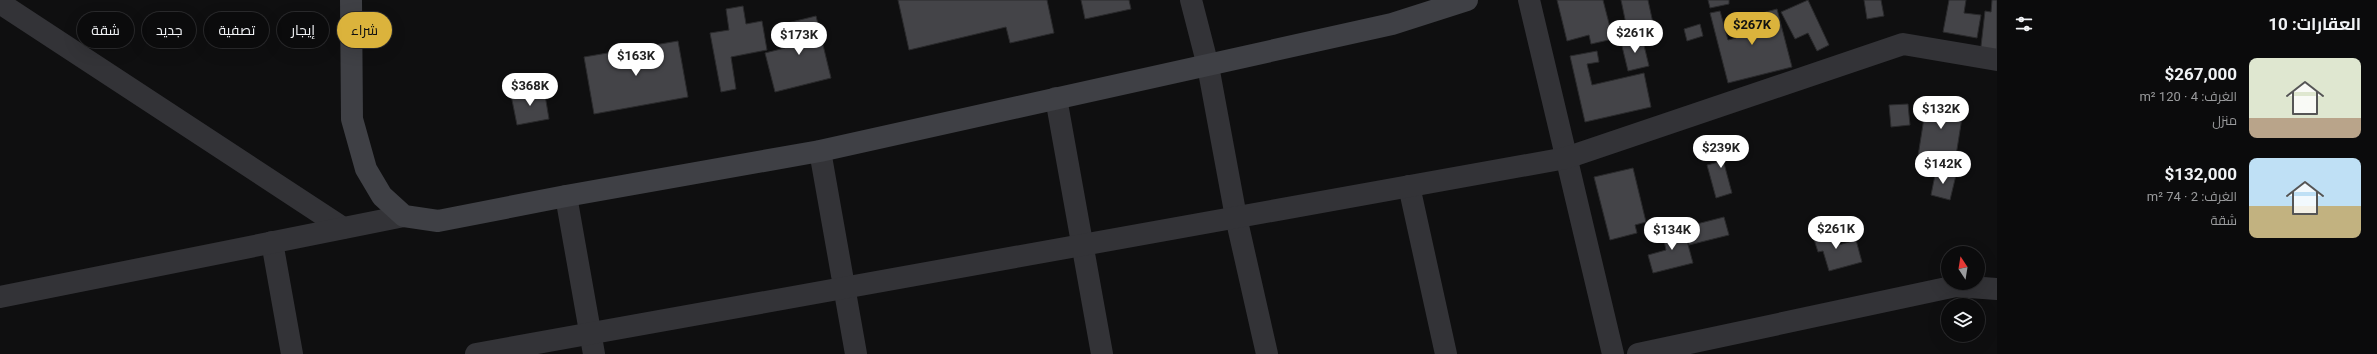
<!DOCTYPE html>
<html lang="ar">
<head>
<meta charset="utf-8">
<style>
	:root { --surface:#0b0b0c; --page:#141415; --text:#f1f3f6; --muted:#9a9b9d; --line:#2b2b2d; --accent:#dbb33c }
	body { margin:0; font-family:Roboto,Cairo,sans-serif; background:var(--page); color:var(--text); direction:rtl; height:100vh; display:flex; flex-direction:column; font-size:15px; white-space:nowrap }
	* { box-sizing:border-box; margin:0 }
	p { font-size:13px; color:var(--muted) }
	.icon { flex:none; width:22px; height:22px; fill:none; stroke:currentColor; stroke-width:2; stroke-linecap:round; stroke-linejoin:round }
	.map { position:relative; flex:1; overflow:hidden; direction:ltr }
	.sheet { display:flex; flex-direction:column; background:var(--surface); width:380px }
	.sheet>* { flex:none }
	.top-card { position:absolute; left:12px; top:12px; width:380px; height:36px; direction:rtl; display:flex; gap:8px }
	.needle { width:26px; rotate:348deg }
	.fabs { position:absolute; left:1941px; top:246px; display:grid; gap:8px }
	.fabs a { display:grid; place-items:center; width:44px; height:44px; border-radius:50%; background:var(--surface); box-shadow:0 4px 16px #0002,0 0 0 1px var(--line); font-size:20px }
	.price { position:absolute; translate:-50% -34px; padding:0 9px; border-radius:14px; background:#fff; color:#222; font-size:13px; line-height:26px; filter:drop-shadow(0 1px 2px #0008) }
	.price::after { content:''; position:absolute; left:50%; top:24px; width:12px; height:9px; margin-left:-6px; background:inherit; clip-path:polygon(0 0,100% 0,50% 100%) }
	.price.current { background:var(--accent); color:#111 }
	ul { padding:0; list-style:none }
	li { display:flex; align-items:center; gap:12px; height:100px; padding:0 16px }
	li span { display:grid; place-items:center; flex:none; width:112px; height:80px; border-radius:8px; color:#555 }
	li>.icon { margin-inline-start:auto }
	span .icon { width:48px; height:48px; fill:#fffc; stroke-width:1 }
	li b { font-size:17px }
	h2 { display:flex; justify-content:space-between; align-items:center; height:48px; padding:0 16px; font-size:17px }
	.chip { padding:0 14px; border-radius:18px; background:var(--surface); box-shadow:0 4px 16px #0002,0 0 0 1px var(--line); font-size:14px; line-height:36px }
	.chip.current { background:var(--accent); color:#111 }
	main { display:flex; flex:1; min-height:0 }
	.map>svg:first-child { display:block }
	.building { fill:#444448; stroke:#2a2a2c }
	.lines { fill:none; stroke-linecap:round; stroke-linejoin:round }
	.minor { stroke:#333337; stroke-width:22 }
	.secondary { stroke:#3f4045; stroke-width:22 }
</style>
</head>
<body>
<main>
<section class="sheet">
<h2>العقارات: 10<svg class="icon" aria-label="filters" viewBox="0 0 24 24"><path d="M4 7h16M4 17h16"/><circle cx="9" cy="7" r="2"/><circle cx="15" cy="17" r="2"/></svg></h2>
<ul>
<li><span style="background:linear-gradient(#dfe7d0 75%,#b9a48a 0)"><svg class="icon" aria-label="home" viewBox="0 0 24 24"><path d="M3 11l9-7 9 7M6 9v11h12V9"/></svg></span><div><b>$267,000</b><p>الغرف: 4 · 120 m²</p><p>منزل</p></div></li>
<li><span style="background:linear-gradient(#bfe0f5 60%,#c2b280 0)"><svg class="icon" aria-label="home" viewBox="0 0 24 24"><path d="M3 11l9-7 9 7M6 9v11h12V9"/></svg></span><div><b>$132,000</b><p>الغرف: 2 · 74 m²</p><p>شقة</p></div></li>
</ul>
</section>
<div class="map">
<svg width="1997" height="354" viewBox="0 0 1997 354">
	<rect width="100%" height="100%" fill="#0f0f10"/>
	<g class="building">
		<polygon points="898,0 1047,0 1054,33 1010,43 1006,27 909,50"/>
		<polygon points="1081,0 1129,0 1131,9 1085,19"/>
		<polygon points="1557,0 1603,0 1613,39 1591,44 1589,35 1567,41"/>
		<polygon points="1621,0 1648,0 1653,23 1627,29"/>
		<polygon points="1708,0 1729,0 1729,4 1710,8"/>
		<polygon points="1808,0 1829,45 1817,51 1808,33 1795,39 1781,12"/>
		<polygon points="1864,0 1881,0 1884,16 1867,19"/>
		<polygon points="1949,0 1966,0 1964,13 1981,15 1977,38 1943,32"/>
		<polygon points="1992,0 1997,0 1997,57 1980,55 1985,11 1991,12"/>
		<polygon points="743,6 746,24 762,21 767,50 731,57 736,89 721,92 710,33 729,30 726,9"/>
		<polygon points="1777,9 1792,67 1728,83 1710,13 1720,11 1728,40 1736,38 1732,21"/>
		<polygon points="816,16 831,78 775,92 765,53 785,48 779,25"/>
		<polygon points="1700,24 1703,36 1687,41 1684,29"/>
		<polygon points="1642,37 1649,66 1628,71 1621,42"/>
		<polygon points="678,41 688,97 594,114 584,57"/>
		<polygon points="1597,51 1599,62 1587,64 1592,85 1644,73 1651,107 1585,122 1570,56"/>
		<polygon points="544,89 549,119 517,125 511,95"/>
		<polygon points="1927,99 1964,105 1955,162 1918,156"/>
		<polygon points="1908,104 1910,125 1891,127 1889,105"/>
		<polygon points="1734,140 1737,152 1722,156 1732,193 1716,198 1707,165 1719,162 1714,145"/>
		<polygon points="1633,168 1646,222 1635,225 1637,233 1610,240 1594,177"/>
		<polygon points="1936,170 1956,175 1950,200 1931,195"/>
		<polygon points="1724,217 1729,235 1689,245 1685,227"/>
		<polygon points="1683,226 1693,263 1653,273 1648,255 1666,250 1662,231"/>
		<polygon points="1830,227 1835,246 1856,240 1862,262 1829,271 1823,251 1818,252 1812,233"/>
	</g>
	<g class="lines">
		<g class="minor">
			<polyline points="1191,0 1208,66 1236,217 1267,354"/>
			<polyline points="1529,0 1613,354"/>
			<polyline points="0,3 343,228"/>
			<polyline points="1056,98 1102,354"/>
			<polyline points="820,151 856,354"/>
			<polyline points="1409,186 1446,354"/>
			<polyline points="566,196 594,354"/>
			<polyline points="272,242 292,354"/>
			<polyline points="0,297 404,216"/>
			<polyline points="476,354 1566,158 1903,44 1997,60"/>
			<polyline points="1638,354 1956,286 1997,289"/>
		</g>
		<polyline class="secondary" points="351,0 352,119 366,169 382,196 404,216 438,221 566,196 820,151 1392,24 1467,0"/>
	</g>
</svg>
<div class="fabs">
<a><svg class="needle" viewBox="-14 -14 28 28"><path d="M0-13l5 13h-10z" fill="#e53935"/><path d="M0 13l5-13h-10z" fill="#9a9b9d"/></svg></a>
<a><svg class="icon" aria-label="layers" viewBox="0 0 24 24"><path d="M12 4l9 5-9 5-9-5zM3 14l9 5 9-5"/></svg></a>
</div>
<b class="price current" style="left:1752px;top:46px">$267K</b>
<b class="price" style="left:1635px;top:54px">$261K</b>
<b class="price" style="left:799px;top:56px">$173K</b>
<b class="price" style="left:636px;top:77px">$163K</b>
<b class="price" style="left:530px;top:107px">$368K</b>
<b class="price" style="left:1941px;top:130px">$132K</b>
<b class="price" style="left:1721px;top:169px">$239K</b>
<b class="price" style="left:1943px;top:185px">$142K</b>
<b class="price" style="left:1836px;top:250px">$261K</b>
<b class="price" style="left:1672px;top:251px">$134K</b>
<div class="top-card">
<a class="chip current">شراء</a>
<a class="chip">إيجار</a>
<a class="chip">تصفية</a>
<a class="chip">جديد</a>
<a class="chip">شقة</a>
</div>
</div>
</main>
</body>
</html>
